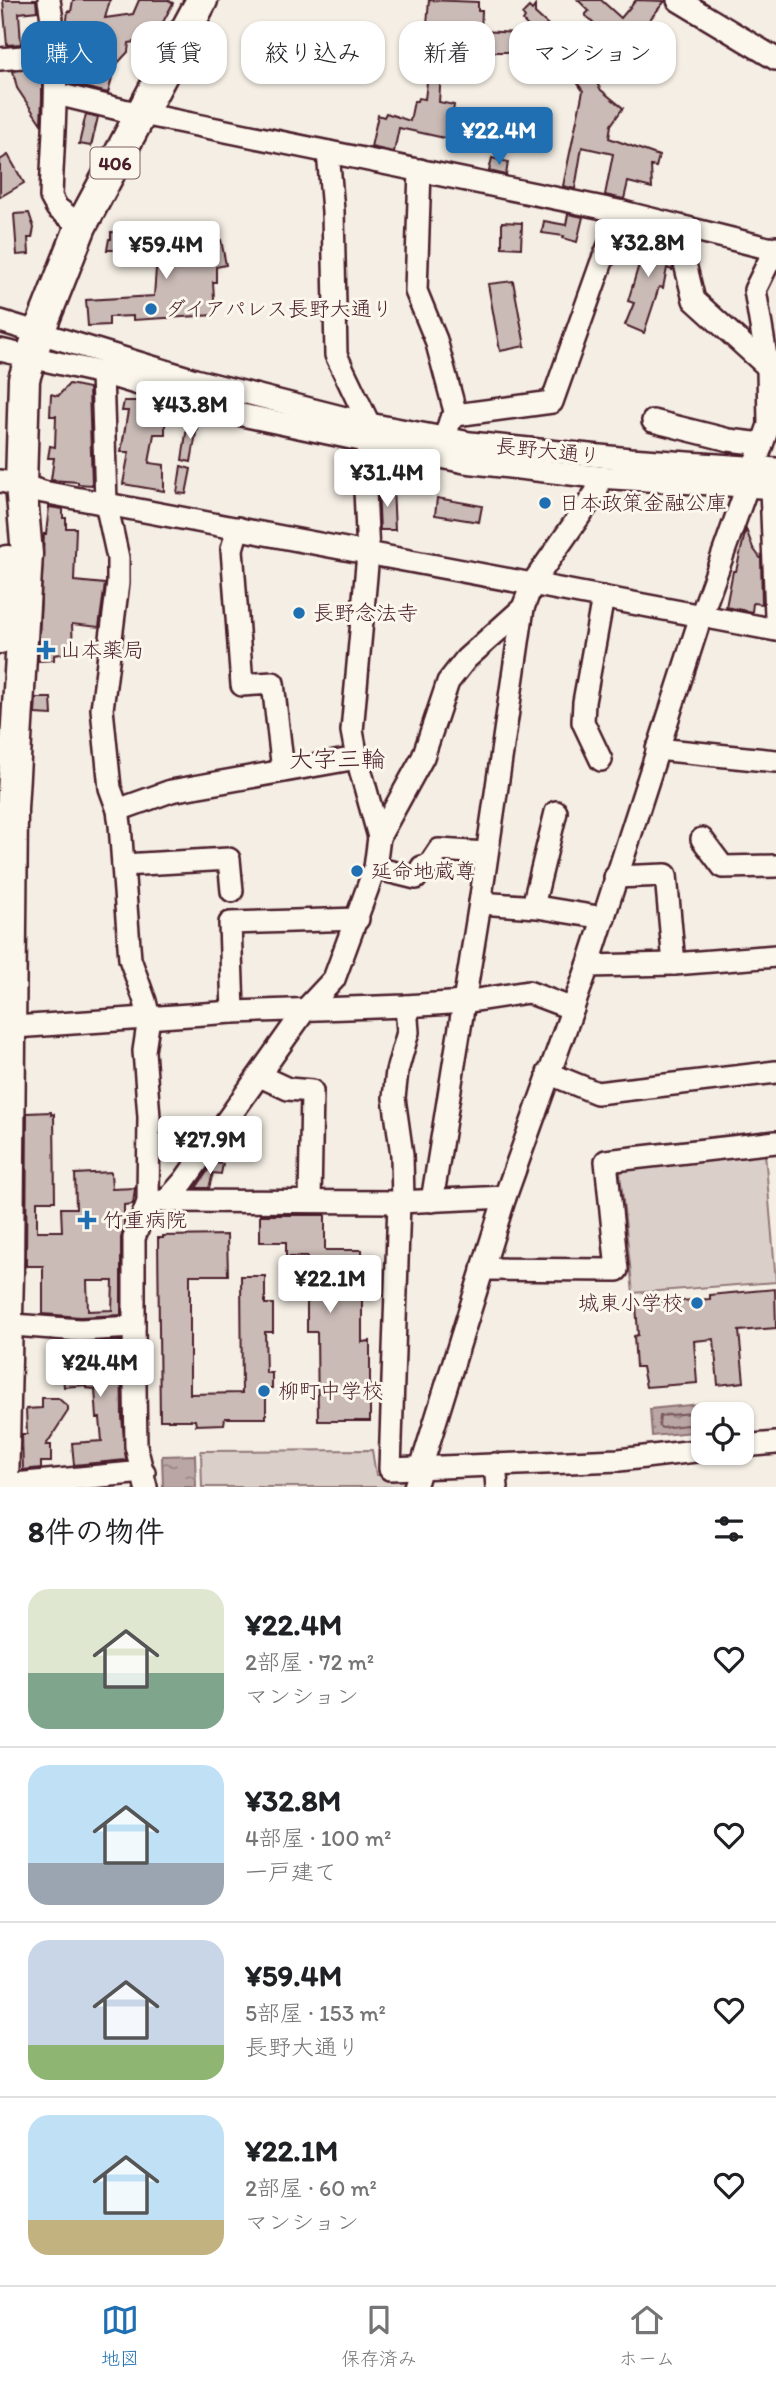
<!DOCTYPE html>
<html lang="ja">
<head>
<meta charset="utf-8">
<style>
	:root { --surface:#fff; --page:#f2f2f2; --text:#202124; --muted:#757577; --line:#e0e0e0; --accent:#1f6fb2 }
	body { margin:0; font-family:Itim,"Klee One",sans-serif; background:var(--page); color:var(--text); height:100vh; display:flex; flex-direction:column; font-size:26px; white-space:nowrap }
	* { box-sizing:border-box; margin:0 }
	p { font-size:23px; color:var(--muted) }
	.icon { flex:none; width:38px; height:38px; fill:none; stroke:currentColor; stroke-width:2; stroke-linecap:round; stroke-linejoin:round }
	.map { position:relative; height:1487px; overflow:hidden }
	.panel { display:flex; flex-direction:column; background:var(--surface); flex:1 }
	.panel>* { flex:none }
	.top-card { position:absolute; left:21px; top:21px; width:735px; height:63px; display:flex; gap:14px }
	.fabs { position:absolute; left:691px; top:1402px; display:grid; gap:14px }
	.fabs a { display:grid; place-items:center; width:63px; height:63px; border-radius:14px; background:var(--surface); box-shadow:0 2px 5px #0004; font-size:35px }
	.price { position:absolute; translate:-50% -60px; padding:0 16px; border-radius:7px; background:#fff; color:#222; font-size:23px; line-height:46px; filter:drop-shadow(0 2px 4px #0008) }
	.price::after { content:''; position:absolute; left:50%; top:42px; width:21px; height:16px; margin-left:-10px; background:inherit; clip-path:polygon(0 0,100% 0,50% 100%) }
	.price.selected { background:var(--accent); color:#fff }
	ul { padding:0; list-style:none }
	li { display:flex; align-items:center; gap:21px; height:175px; padding:0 28px }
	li+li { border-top:2px solid var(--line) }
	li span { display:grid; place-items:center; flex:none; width:196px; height:140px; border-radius:21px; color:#555 }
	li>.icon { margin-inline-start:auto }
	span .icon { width:84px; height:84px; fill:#fffc; stroke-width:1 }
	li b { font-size:30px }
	h2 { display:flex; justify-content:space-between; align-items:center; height:84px; padding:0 28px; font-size:30px }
	.pill { padding:0 24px; border-radius:21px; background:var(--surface); box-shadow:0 2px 5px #0004; font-size:24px; line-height:63px }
	.pill.selected { background:var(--accent); color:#fff }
	.tab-bar { display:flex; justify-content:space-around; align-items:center; height:98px; border-top:2px solid var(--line); background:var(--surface); font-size:19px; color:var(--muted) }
	.tab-bar a { display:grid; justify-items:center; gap:4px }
	.tab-bar .selected { color:var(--accent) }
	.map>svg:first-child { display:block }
	.green { fill:#dbd0c9; stroke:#92787a; stroke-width:2 }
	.water { fill:url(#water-ripples); stroke:#8d7174; stroke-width:2 }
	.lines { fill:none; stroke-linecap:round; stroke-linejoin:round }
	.shore { stroke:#77555c; stroke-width:2 }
	.building { fill:#cabbb6; stroke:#4a1f2b; stroke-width:2; fill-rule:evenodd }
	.minor-casing { stroke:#4a1f2b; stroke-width:26 }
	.highway-casing { stroke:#4a1f2b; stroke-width:35 }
	.minor { stroke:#fbf7ec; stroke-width:21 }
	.highway { stroke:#fbf7ec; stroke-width:30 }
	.poi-dot { fill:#1f6fb2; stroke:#fbf7ec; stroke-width:2.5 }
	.labels { text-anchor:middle; stroke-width:6; stroke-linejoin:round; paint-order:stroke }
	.shield { fill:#fbf7ec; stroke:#7f6065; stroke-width:2 }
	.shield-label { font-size:19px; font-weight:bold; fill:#4a1f2b }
	.poi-label { font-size:21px; fill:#4a1f2b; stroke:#fbf7ec; text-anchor:start }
	.street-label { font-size:21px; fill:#4a1f2b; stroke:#fbf7ec }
	.quarter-label { font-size:24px; fill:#4a1f2b; stroke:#fbf7ec }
</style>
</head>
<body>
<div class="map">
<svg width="776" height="1487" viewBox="0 0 776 1487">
	<defs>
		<pattern id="water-ripples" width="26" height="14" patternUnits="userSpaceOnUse" patternTransform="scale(1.75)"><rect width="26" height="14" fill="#baa7a5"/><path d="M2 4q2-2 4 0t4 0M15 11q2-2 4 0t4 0" fill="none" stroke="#998787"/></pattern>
	</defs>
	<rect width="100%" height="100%" fill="#f4eee4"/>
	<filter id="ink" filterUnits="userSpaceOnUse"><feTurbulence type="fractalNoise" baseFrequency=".0143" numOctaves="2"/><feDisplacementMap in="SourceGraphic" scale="14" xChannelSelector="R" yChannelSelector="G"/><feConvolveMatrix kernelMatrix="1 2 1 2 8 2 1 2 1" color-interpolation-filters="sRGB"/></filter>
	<g filter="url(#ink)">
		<g class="green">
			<polygon points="765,1153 776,1282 633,1293 619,1163"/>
			<polygon points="372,1450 376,1475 409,1475 405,1487 202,1487 201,1451"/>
		</g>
		<g class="water">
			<polygon points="700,1404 703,1431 652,1436 650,1409"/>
			<polygon points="195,1455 196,1487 163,1487 162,1456"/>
		</g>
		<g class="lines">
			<polygon class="shore" points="692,1413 697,1420 695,1424 662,1428 659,1426 660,1416"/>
		</g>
		<g class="building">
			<polygon points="3,0 36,0 37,11 19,13 21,44 7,45"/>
			<polygon points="73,0 110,0 105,18 133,14 139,0 168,0 173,3 161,26 155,24 148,39 129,43 128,52 115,66 108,93 72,84 66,28 68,11 71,12"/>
			<polygon points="429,0 478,2 478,11 482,11 481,31 518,33 518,52 490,52 489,66 459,62 461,26 427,25"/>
			<polygon points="578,0 601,0 621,18 636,0 665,1 621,55 589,26 593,22 585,15 589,11"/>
			<polygon points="535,6 535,13 580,54 601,90 623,108 611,125 609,138 659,156 656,167 651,166 652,188 628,182 624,199 605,195 613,154 582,147 575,189 563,186 583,91 572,75 577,72 535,29 535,34 523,21 525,18 522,14 529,7 532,10"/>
			<polygon points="536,53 536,75 523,76 522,54"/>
			<polygon points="430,57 442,59 439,102 454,105 449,139 399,128 394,152 371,147 378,115 384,117 386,113 410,121 414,101 417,101 418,98 425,99"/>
			<polygon points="42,68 42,98 41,124 17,88 13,71"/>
			<polygon points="86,114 98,117 91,146 79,144"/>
			<polygon points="8,155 24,183 0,197 0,160"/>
			<polygon points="492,158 508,162 506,175 489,171"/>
			<polygon points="29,213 34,228 32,238 28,238 29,254 17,255 14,214"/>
			<polygon points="568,214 583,217 577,242 563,238 564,236 542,233 544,221 566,225"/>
			<polygon points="502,222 522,223 521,248 502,247"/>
			<polygon points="645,231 656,234 655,241 667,244 673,268 672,270 667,268 663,288 659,287 644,333 625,325 634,303 628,301 640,261 633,260 638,237 641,238"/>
			<polygon points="111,232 181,233 201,238 203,244 221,240 226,265 216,267 216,282 213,282 215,315 133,320 133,316 109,317 109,325 88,326 86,300 154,296 156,269 181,267 180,248 120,247 120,250 107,250 109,239 111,239"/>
			<polygon points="513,281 525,346 500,351 488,284"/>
			<polygon points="69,384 89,388 92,485 78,484 78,482 51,480 54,458 48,458 50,446 55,447 56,416 50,416 51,394 58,396"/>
			<polygon points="124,401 138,401 160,407 159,421 165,424 165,434 154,434 149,463 164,465 164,491 123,484 129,452 121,452 128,411 122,411"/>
			<polygon points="188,420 198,422 191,462 182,460"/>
			<polygon points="181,466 191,469 186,494 177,493"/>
			<polygon points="393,488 395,530 380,530 378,489"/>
			<polygon points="437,498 482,506 479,522 435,515"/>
			<polygon points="49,507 63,509 63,518 66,518 66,528 76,528 74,581 105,584 99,627 72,624 73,652 54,655 54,660 38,661 44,534 46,534"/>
			<polygon points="746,529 753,548 761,559 762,604 753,603 752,612 726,607 733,571 736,571"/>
			<polygon points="36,698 51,698 52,715 35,714"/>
			<path d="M 51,1112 L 51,1115 L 54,1114 L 55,1201 L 37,1201 L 37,1231 L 62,1231 L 61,1208 L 76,1208 L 75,1174 L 111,1172 L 112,1189 L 135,1188 L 133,1204 L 124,1205 L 124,1227 L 121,1238 L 121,1315 L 80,1317 L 43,1314 L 43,1266 L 26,1266 L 27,1113 ZM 87,1281 L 113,1281 L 112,1310 L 88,1311 Z"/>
			<polygon points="162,1135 178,1135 177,1156 162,1155"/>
			<polygon points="213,1163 223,1164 221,1174 213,1173 209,1188 196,1188"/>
			<polygon points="260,1215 325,1215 325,1250 362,1250 362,1342 370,1341 370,1421 318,1421 317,1332 307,1332 307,1257 286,1257 286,1242 260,1242"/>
			<polygon points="227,1235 228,1275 190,1275 190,1394 242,1393 241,1276 265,1276 265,1304 273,1304 273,1332 265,1332 266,1373 272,1373 272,1388 266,1388 266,1418 225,1418 224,1424 196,1425 195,1420 160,1420 158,1238 163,1238 163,1236"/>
			<polygon points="775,1289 776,1328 739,1331 744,1382 718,1385 714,1339 694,1341 697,1383 646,1387 642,1367 636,1367 634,1336 638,1335 636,1304 710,1299 710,1295"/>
			<polygon points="121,1341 122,1417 126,1460 74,1465 72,1443 102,1441 100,1418 97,1418 95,1389 86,1388 86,1385 64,1387 62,1366 76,1365 75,1343"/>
			<polygon points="42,1398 58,1398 68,1407 68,1411 46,1445 51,1445 51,1462 41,1462 41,1468 23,1470 22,1434 27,1434 26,1409 42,1408"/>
		</g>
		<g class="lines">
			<g class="minor-casing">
				<g id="minor">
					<path d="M 49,0 C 61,66 53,130 51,197 L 57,208 L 81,226"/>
					<polyline points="678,0 776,59"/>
					<polyline points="0,59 56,54"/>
					<polyline points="57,94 123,110 623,212 776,250"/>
					<polyline points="328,152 333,211 336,355 369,424 365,490 368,554 352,731 357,758 379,837"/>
					<polyline points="420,170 416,291 436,340 456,415"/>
					<polyline points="676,227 694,300 771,370"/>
					<polyline points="0,321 195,380 369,424 470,443 630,459 776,469"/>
					<polyline points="0,350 102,373 242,415 465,462 597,477 776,488"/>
					<polyline points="102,373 106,503 118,558 118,583 102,709 110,788 118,810 120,825 130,959 145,1001 149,1018 144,1051 149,1117 148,1202 134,1238 134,1327 136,1446 146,1487"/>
					<polyline points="653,421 729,440 762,444"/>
					<polyline points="445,438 450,421 456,415 552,402 601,264 623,212"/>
					<polyline points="0,481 21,485 43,492 776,630"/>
					<polyline points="771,488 776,616"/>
					<polyline points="238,528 232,549 242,685 273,683 283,771"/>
					<polyline points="657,749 776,761"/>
					<polyline points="601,760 583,722 584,702 603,597"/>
					<polyline points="118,810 171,791 357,758"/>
					<polyline points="702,839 723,867 776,866"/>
					<polyline points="123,865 229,859 232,891"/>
					<polyline points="375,868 416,878 422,867 429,865 439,850 486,853"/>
					<polyline points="615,877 666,875 674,964"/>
					<polyline points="480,903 537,907 604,918"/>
					<polyline points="533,906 556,812"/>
					<polyline points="588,966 674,964 776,956"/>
					<polyline points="233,1012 230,923 358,919"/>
					<polyline points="0,1028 233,1012 406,1006 464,1002 528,992 573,1009"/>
					<polyline points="548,1073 597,1093 776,1072"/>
					<polyline points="260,1076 288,1089 312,1091 310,1201"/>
					<polyline points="167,1200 184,1181 305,1010 334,979 375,868 379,837 423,757 448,682 466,659 523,608"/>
					<polyline points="161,1201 399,1202 505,1197"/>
					<polyline points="432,1201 480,903 523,608 532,584 597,491 597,477"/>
					<polyline points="399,1202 390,1469 619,1460 704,1450"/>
					<polyline points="403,1202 402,1155 394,1098 397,1071 408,1032 406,1006"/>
					<polyline points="482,1269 617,1270 606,1161 776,1142"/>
					<polyline points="0,1324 80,1330 134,1327"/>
					<polyline points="742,1446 776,1443"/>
					<polyline points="495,1464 497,1487"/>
					<polyline points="4,1485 144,1472"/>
					<polyline points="415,1487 505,1197 588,966 701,616 769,425 768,368 755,290 776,247"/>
				</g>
			</g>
			<g class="highway-casing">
				<g id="highway">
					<polyline points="0,638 7,561"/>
					<polyline points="3,1487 8,1273 12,809 27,554 21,485 24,379 39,332 81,226 202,0"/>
				</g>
			</g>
			<use href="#minor" class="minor"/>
			<use href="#highway" class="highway"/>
		</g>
	</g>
	<g class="poi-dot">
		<circle cx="151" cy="309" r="7"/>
		<circle cx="545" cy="503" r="7"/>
		<circle cx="299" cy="613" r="7"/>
		<path d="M42.5 639.5h7v7h7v7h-7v7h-7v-7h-7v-7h7z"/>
		<circle cx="357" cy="871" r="7"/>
		<path d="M83.5 1209.5h7v7h7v7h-7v7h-7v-7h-7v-7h7z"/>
		<circle cx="697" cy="1303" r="7"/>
		<circle cx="264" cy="1391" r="7"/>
	</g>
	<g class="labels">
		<rect class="shield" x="90.5" y="147.5" width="49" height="31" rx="5"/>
		<g class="shield-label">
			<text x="115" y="170">406</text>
		</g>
		<g class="poi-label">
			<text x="165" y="316">ダイアパレス長野大通り</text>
			<text x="559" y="510">日本政策金融公庫</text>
			<text x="313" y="620">長野念法寺</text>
			<text x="60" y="657">山本薬局</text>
			<text x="371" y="878">延命地蔵尊</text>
			<text x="103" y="1227">竹重病院</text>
			<text x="683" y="1310" text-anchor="end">城東小学校</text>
			<text x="278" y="1398">柳町中学校</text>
		</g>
		<g class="street-label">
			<text transform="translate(548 451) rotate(6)" y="7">長野大通り</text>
		</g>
		<g class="quarter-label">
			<text x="337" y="767">大字三輪</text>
		</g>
	</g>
</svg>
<div class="fabs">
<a><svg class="icon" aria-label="locate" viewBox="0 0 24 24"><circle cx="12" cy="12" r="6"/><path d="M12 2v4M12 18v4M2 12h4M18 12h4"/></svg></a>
</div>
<b class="price selected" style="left:499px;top:167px">¥22.4M</b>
<b class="price" style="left:648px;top:279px">¥32.8M</b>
<b class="price" style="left:166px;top:281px">¥59.4M</b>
<b class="price" style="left:190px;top:441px">¥43.8M</b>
<b class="price" style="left:387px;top:509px">¥31.4M</b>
<b class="price" style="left:210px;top:1176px">¥27.9M</b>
<b class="price" style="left:330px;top:1315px">¥22.1M</b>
<b class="price" style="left:100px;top:1399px">¥24.4M</b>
<div class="top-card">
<a class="pill selected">購入</a>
<a class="pill">賃貸</a>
<a class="pill">絞り込み</a>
<a class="pill">新着</a>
<a class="pill">マンション</a>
</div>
</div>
<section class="panel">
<h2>8件の物件<svg class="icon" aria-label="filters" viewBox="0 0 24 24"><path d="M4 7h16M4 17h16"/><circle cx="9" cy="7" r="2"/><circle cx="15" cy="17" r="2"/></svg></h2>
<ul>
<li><span style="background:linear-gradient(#dfe7d0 60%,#7fa58c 0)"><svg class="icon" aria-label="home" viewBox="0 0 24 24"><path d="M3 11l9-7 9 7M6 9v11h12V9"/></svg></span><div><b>¥22.4M</b><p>2部屋 · 72 m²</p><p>マンション</p></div><svg class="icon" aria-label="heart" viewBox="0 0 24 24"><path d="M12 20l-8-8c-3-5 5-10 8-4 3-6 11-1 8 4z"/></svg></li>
<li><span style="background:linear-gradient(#bfe0f5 70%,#9aa5b1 0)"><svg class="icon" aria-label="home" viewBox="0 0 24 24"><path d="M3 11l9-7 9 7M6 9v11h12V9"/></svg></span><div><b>¥32.8M</b><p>4部屋 · 100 m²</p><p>一戸建て</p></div><svg class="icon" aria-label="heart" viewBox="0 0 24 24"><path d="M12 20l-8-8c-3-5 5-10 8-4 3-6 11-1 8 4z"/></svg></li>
<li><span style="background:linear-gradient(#c9d6e8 75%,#8fb573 0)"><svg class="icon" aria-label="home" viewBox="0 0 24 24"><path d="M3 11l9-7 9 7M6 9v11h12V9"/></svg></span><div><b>¥59.4M</b><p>5部屋 · 153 m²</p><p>長野大通り</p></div><svg class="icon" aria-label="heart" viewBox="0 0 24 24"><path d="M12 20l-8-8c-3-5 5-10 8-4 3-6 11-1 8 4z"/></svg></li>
<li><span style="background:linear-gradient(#bfe0f5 75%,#c2b280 0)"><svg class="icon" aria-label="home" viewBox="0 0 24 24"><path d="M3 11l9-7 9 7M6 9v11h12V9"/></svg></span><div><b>¥22.1M</b><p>2部屋 · 60 m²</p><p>マンション</p></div><svg class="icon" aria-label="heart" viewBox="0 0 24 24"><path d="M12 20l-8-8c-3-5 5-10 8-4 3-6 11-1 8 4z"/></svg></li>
</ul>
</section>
<nav class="tab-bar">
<a class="selected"><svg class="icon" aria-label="map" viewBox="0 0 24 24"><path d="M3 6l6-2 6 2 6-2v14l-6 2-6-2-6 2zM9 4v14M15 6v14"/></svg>地図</a>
<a><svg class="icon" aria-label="saved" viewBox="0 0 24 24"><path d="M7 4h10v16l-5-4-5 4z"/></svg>保存済み</a>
<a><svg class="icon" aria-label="home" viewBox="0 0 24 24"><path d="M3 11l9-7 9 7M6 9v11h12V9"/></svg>ホーム</a>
</nav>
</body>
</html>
